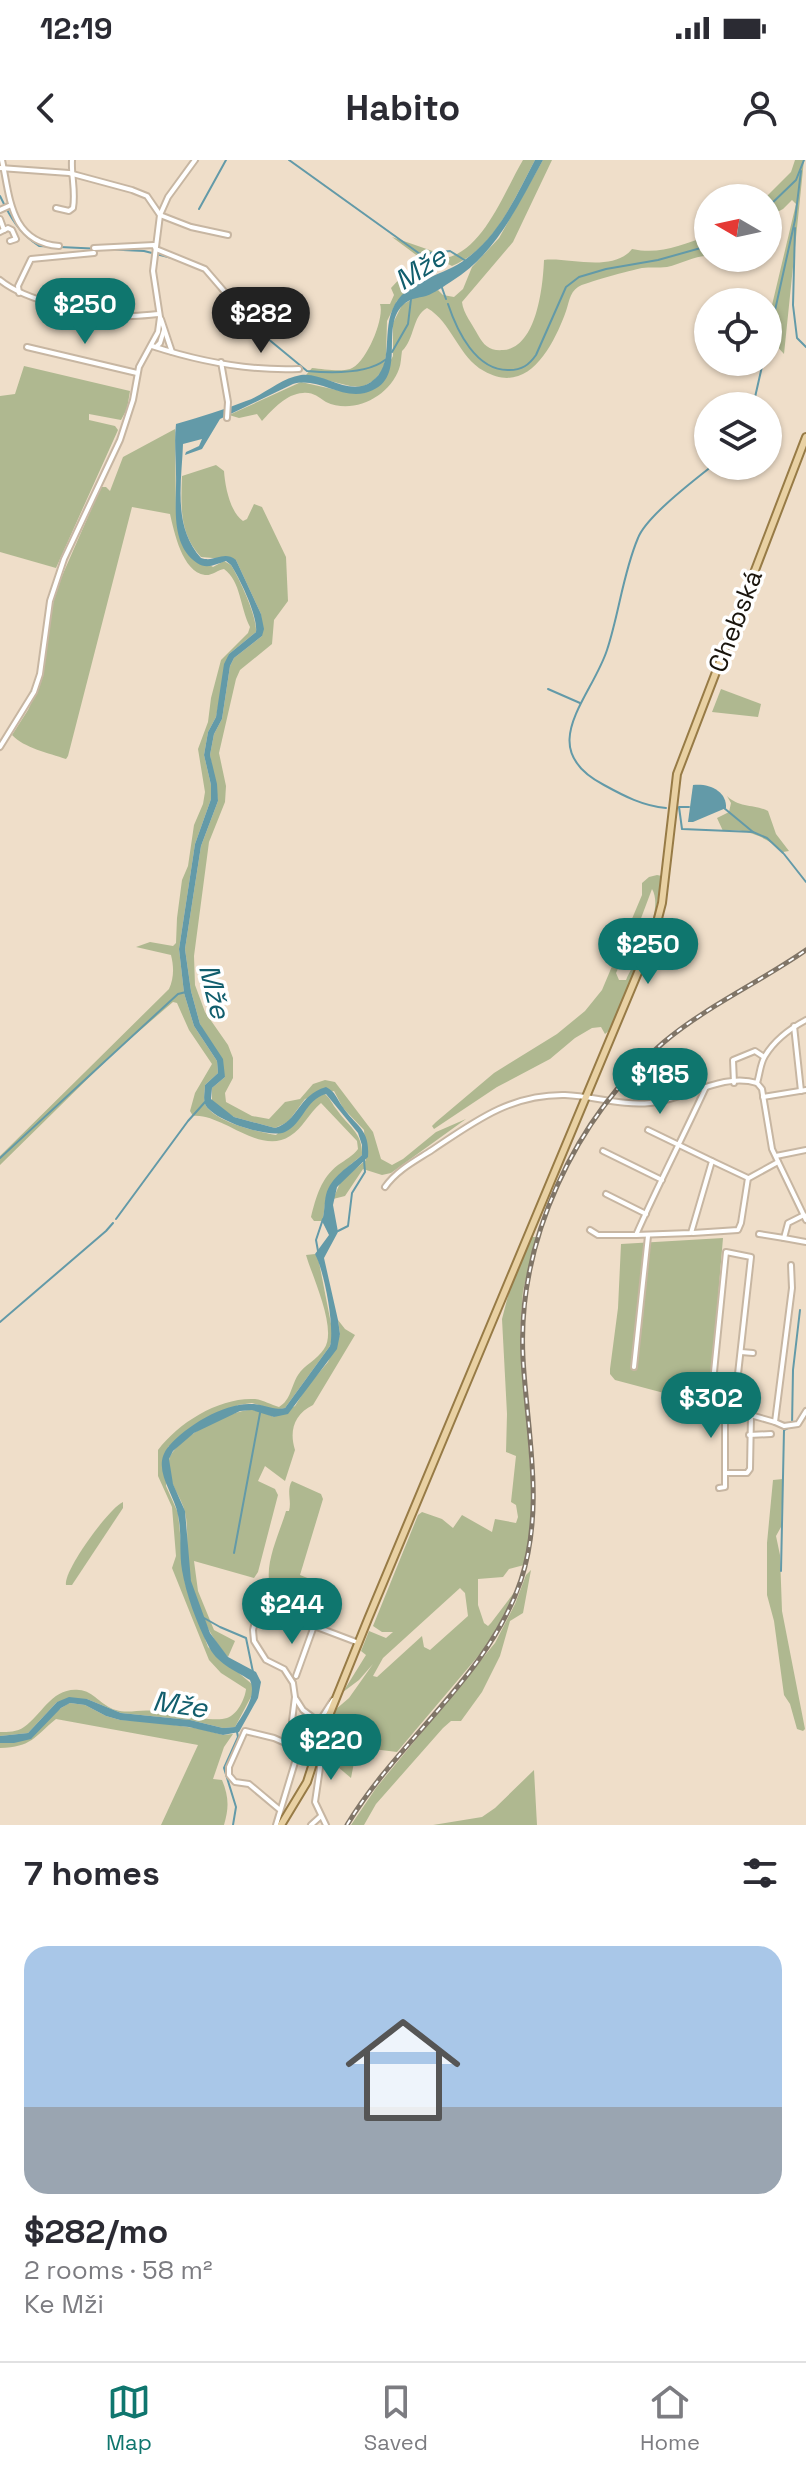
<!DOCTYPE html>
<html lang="en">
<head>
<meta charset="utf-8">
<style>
	:root { --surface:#fff; --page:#f2f2f3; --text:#2b2b33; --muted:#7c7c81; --line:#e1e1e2; --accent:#0f766e }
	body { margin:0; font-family:"Space Grotesk",sans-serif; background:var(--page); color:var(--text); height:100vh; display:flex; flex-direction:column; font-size:30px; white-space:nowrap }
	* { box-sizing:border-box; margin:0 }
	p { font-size:26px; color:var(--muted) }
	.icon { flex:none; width:44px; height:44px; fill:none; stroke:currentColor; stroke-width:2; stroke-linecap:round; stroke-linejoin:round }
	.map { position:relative; height:1665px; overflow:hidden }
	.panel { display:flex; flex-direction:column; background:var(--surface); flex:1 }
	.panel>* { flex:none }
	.needle { width:52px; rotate:279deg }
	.controls { position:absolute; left:694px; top:24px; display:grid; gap:16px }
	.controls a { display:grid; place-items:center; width:88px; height:88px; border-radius:50%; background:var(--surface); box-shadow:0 2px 6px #0004; font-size:40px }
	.price { position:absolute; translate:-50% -68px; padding:0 18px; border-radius:28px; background:var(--accent); color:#fff; font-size:26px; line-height:52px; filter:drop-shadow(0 2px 4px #0008) }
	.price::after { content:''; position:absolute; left:50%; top:48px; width:24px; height:18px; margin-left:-12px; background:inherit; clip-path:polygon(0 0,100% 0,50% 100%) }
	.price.selected { background:#222; color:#fff }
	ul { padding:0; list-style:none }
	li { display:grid; align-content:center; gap:16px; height:424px; padding:0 24px }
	li span { display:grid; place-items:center; height:248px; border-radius:24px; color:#555 }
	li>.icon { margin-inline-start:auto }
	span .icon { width:144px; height:144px; fill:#fffc; stroke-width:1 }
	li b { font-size:34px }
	h2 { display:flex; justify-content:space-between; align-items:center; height:96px; padding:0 24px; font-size:34px }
	.status { display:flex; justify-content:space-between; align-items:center; height:56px; padding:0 40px; background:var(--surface); direction:ltr }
	.status svg { height:22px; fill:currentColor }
	header { display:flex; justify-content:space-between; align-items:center; height:104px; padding:0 24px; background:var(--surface); font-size:36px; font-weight:600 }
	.tab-bar { display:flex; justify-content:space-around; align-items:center; height:112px; border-top:2px solid var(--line); background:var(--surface); font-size:22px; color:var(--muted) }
	.tab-bar a { display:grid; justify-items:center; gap:4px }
	.tab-bar .selected { color:var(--accent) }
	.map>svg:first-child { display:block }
	.green { fill:#afb890; fill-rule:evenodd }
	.water { fill:#639aa8 }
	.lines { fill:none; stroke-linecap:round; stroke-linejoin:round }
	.stream { stroke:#639aa8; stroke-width:2 }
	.minor-casing { stroke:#c7b6a2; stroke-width:8 }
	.major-casing { stroke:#977b46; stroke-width:10 }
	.minor { stroke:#fff; stroke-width:4 }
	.major { stroke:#e9d1a3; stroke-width:6 }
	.rail-casing { stroke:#807567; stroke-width:5 }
	.rail { stroke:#fff; stroke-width:2; stroke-dasharray:6; stroke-linecap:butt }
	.labels { text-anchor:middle; stroke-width:7; stroke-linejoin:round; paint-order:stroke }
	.street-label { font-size:26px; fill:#19140c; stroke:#fff }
	.water-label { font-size:28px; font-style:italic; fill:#115e6d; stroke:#fff }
</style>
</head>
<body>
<div class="status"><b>12:19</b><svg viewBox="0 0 49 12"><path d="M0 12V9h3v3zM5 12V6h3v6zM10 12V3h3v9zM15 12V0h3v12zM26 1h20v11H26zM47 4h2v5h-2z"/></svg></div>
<header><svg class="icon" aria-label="back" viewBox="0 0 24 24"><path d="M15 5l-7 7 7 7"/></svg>Habito<svg class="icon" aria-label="person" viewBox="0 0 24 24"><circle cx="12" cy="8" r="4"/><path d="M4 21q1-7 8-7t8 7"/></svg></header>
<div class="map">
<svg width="806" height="1665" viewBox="0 0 806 1665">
	<rect width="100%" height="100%" fill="#efdec9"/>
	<g class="green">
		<path d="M 523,0 L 535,0 C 514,39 495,88 452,106 L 446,103 L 445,98 C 483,92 505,30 523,0 Z"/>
		<path d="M 543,0 L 552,0 L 513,82 L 462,142 C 463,153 473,165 478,175 C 484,186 490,191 503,190 C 537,188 543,126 544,100 C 568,97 613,113 632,89 C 660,95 681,85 708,76 L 708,96 C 693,96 681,104 667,107 C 658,108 650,107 642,108 C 632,110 583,123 578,127 C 569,133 569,144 565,154 C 552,188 527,236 484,211 C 458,197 452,162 427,148 C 412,156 415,179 402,191 C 401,197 401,204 399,209 C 389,237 353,255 326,242 C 318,237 313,232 303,233 C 286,234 273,249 262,261 L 257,254 L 239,258 L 229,255 L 301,222 L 350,233 L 364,233 L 377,227 L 393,196 L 393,163 L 402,145 L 416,137 L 438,130 L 443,135 L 454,137 L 463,129 L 472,107 L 499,78 Z"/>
		<polygon points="795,0 804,0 784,194 773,182 774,173 768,162 796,44 792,40 783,49 768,57 768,38 765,38 791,12"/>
		<path d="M 392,77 L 444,95 L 431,115 L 397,141 L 387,161 L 386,195 L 383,210 L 373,221 L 362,227 L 350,226 L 306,215 L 312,208 C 323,209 340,212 350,209 C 366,204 385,158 380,144 L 390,144 L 394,135 L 391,128 L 404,114 L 422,105 L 423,100 Z"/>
		<polygon points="24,206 130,231 127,249 121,260 89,254 89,260 115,266 118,270 56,408 0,392 0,236 15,234"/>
		<path d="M 175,269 L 176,354 L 188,393 L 213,407 L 224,401 L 231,405 C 240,420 257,456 256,472 L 229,494 L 216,557 L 208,572 L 204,595 L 211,625 L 211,639 L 195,684 L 179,789 L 184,833 L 194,866 L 217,901 L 218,913 L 205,925 C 205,931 203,938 205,944 C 214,962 258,972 276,975 L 316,937 L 325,934 C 331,939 332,944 337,950 C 348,966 363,973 362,995 C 348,1007 333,1017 327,1035 C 324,1043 325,1052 322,1061 L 314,1061 L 311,1057 C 316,1037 321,1018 338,1005 C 345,1000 353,996 358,989 L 357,981 L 321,943 C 309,953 303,968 290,976 C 260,996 222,953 193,956 L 190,951 L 195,933 L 212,904 L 189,870 L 177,843 L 173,842 L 116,891 L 0,1005 L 0,996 L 169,829 C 174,818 174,807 171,795 L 136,787 L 150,782 L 173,786 L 176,783 L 177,758 L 182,720 L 188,706 L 194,665 L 203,644 L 205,632 L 198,589 L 208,562 L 211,538 L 221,500 L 248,473 L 250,467 C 240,448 241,421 224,409 C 218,410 211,416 205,415 C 182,412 174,371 170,354 L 132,347 L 68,596 L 66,599 C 49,593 24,588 12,575 L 28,550 L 40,524 L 55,432 L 101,327 L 106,327 L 110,331 L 123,297 Z"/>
		<path d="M 216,305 L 224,311 C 225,326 230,352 243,361 L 247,359 L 254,344 L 262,347 L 286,397 L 288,441 L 274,460 L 272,484 L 240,510 L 236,519 L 219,593 L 226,626 L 225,642 L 209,682 L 194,796 L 195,825 L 205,852 L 228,885 L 233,898 L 233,918 L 225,933 L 226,942 L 252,956 L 269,959 L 285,942 L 300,939 L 313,924 L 325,920 L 335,922 L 373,972 L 381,999 L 392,1005 L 403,999 L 436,972 L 466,959 L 391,1013 L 382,1015 L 363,1009 L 345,1036 L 333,1039 L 341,1021 L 366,1000 L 364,970 L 343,948 L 334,931 L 305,939 L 288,962 L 275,968 L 234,957 L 212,943 L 212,928 L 225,917 L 200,864 L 191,831 L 185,789 L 201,686 L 218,641 L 210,595 L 214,574 L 222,559 L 230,506 L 234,498 L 262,476 L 261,454 L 236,400 L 201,397 C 179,373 181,347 182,316 Z"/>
		<polygon points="721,529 761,544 758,557 712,552"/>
		<path d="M 727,636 C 739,648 754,644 768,651 L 776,674 L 789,691 L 783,692 C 768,677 741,667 723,671 L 717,658 L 729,652 L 731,643 Z"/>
		<path d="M 657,715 L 662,716 L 652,771 L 611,869 L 605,874 L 601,867 L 592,868 L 575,878 L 550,899 L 497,927 L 434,969 L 432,966 L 436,962 L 494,913 L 557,874 L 585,851 L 602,830 L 642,735 L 642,723 L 649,717 ZM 652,729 C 665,751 636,798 626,820 L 619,820 L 616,813 L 637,769 Z"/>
		<path d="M 532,1077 L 536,1077 L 523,1131 L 520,1170 L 532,1333 L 530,1374 L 524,1405 L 509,1409 L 503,1417 L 478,1419 L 478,1445 L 484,1463 L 488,1466 L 491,1463 L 516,1430 L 503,1460 L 485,1488 L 397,1592 L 357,1587 L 351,1618 L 325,1596 L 327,1571 L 335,1550 L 349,1538 L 373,1504 L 359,1520 L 343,1532 L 366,1495 L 361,1491 L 369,1471 L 386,1478 L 393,1472 L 382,1472 L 373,1466 L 418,1355 L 422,1352 L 442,1359 L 453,1368 L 462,1355 L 492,1372 L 495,1359 L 516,1363 L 518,1357 L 516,1345 L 511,1342 L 516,1296 L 506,1292 L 507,1254 L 502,1159 L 509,1132 ZM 460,1428 L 465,1433 L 468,1456 L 430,1490 L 424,1487 L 422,1476 L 377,1517 L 373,1516 L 383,1498 Z"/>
		<polygon points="723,1078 709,1245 615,1220 610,1214 610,1209 618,1148 621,1084"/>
		<path d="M 315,1094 L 318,1097 L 333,1174 L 330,1186 L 285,1248 L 275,1250 L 252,1243 L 238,1245 L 168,1287 L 166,1326 L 178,1353 L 185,1423 L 208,1487 L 253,1525 L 252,1535 L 235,1567 L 223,1568 L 190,1560 L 121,1553 L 87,1539 L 57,1542 L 28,1573 L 0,1576 L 0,1572 C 8,1572 17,1572 24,1567 C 42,1555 52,1527 79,1530 C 94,1531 101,1546 116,1550 C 128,1554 140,1549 153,1551 C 170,1552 212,1563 227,1558 C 237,1555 245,1539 246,1529 L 221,1513 L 209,1500 L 172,1408 L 176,1396 L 172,1347 L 158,1316 L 158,1290 C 179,1262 220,1237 255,1239 C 264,1240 271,1245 279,1247 C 291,1240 291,1226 298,1215 C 304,1205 317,1200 324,1189 C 338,1170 312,1116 306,1095 Z"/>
		<path d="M 338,1160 L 345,1169 L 355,1175 L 313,1245 C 294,1254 289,1271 295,1290 L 285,1321 L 265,1306 L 258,1321 L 275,1329 L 278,1335 L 258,1412 L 254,1418 L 194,1401 L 198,1431 L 214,1470 L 235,1481 L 228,1497 C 207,1474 193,1439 188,1408 C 186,1390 189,1370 185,1352 C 181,1335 165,1319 169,1300 C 175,1278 230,1250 251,1250 C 259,1250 267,1254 274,1257 L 295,1246 L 307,1227 L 328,1202 L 340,1174 Z"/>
		<polygon points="783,1319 781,1367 776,1376 780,1395 782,1451 805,1569 803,1571 797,1569 790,1544 784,1535 774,1461 767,1435 767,1383 773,1320"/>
		<path d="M 292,1321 L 321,1334 L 323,1339 L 300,1415 L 332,1428 L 334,1434 L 324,1452 L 278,1439 C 256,1418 279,1376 286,1351 L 289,1351 C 292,1341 286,1330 292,1321 Z"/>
		<path d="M 123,1342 L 123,1348 L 72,1425 L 66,1425 C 63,1411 109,1348 123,1342 Z"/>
		<polygon points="531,1410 523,1453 510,1461 500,1496 482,1532 461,1561 451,1561 443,1568 376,1644 364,1665 351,1665 376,1628 495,1483 515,1444 526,1415"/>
		<path d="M 70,1543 L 85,1545 L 106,1556 L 120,1560 L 147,1561 L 201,1569 L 223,1575 L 233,1574 L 224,1587 L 213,1619 L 222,1620 C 229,1637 229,1648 224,1665 L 161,1665 L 198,1585 L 56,1559 C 34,1577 32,1587 0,1588 L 0,1583 C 44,1583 40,1557 70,1543 Z"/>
		<polygon points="534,1610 537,1665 433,1665 482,1657 495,1648"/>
	</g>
	<g class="water">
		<path d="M 535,0 L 543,0 C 518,45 497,93 452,121 C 444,126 435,133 426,136 C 418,138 410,138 403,145 C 378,168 411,221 365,233 C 340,239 318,217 293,224 L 220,259 L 202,289 L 185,295 L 186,292 L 199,286 L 202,279 L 183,284 C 182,320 172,366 201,398 C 215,403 223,390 236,400 L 261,454 L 264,469 L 262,476 L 234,498 L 230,506 L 222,559 L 214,574 L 210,595 L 217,624 L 218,641 L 201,686 L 185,789 L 191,831 L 200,864 L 223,899 L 225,917 L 212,928 L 211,939 L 234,957 L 275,968 C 299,961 297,936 326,927 C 336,932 336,938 342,946 C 356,967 370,968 368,997 L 337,1027 L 333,1045 L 338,1072 L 324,1098 L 338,1160 L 340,1174 L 337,1189 L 288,1254 L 274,1257 L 252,1250 L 240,1251 L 194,1273 L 173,1291 L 169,1299 L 173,1324 L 185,1351 L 191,1421 L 210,1473 L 228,1497 L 256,1512 L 261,1522 L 258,1538 L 239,1572 L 223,1575 L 189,1567 L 120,1560 L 106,1556 L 85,1545 L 70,1543 L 61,1548 L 31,1579 L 14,1583 L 0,1583 L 0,1576 L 28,1573 L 57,1542 L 69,1537 L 87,1539 L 121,1553 L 190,1560 L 223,1568 L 235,1567 C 244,1553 257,1536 250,1520 C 234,1510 216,1503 208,1485 C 197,1464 186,1434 182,1410 C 179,1392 182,1373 178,1355 C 174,1332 150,1308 169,1286 C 186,1266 223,1244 249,1244 C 262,1243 272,1251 285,1248 L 330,1186 C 335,1167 324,1110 315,1094 L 329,1075 L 322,1061 C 325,1052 324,1043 326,1035 C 331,1016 349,1007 362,995 L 362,985 L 358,973 L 326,934 C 305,940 303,964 285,972 C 269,979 212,960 205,944 C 203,938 205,931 205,925 L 218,913 L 217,901 L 194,866 L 184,833 L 179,789 L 195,684 L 211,639 L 211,625 L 204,595 L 208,572 L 216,557 L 224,504 L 229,494 L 256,472 C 258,456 240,419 231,405 L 226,401 C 216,404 207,410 197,403 C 169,384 177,343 176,314 C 176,297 174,281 176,264 C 200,257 223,250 246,241 C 264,235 281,218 301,215 C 324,212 349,237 371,222 C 396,205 380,171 395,144 C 411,118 444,116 466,99 C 500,74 516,36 535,0 Z"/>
		<path d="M 693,625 C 709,623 727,631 726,648 L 693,662 L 688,662 Z"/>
	</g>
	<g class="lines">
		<g class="stream">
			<polyline points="289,0 420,94 450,91 466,101"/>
			<path d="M 0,36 C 10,57 19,73 39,86 L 144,91 L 176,99"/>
			<polyline points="768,47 796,20 804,0"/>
			<polyline points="199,49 226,0"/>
			<polyline points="795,68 793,145 797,178 806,187"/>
			<path d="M 215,123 L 238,154 L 307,211 C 330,213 367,214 385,200"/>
			<polyline points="441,125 446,139"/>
			<path d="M 448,144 C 457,171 476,211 509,210 C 522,210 529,205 536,195 L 566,127 L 579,117 L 606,109 L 658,100 L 708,86"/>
			<polyline points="768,182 795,60 801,11"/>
			<polyline points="392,192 408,164 411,139"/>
			<polyline points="753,246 763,202"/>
			<polyline points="548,529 580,543"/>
			<polyline points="689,647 679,647 682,669 753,672 767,678 783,693"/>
			<path d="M 666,648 C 643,646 624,636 604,625 C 533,588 591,539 607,490 C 619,454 623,413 638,378 C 646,357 693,321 712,306"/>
			<polyline points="724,648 753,672"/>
			<polyline points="784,694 806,722"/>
			<polyline points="0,998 166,845 178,834 186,832"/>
			<polyline points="116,1059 188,961 205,942"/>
			<polyline points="338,1071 348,1066 352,1033 365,1012 364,1000"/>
			<polyline points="318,1091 316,1080 323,1059"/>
			<polyline points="0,1162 106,1071 113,1063"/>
			<polyline points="234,1393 260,1253"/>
			<polyline points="781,1411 784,1270 792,1266 793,1210 800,1150"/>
			<polyline points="204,1458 220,1467 246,1478 253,1512"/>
			<polyline points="233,1665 236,1647 224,1608 238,1577 237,1572"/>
		</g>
		<g class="minor-casing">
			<g id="minor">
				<path d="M 2,0 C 10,37 10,82 59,86"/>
				<polyline points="0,8 69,13 132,30 147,36 160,55"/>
				<path d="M 56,48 L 69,51 L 73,48 C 76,31 71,16 72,0"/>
				<polyline points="0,50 11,45"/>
				<polyline points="160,55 191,67 228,75"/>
				<polyline points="0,59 4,70"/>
				<polyline points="0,72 8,68 12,70 16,79 10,81"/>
				<polyline points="94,88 154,85 156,89 205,109 230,138 228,141"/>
				<path d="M 0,120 C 25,141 88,154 121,156 C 134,157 147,155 159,154"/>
				<polyline points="19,133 18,126 31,99 94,93"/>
				<polyline points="161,159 172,192"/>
				<path d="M 152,186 C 198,201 250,211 299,209"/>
				<polyline points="27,187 137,213"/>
				<polyline points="156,187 160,183 164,170"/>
				<polyline points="221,202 228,242 227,258"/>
				<polyline points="0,587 34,532 40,514 50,441 64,399 120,280 133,240 139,207 158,172 160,157 153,111 160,55 168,37 195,0"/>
				<path d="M 806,860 C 791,868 774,881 765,896 C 760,904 760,914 757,923 L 762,929 L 772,989 L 806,1060"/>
				<polyline points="794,866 801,931"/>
				<polyline points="691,898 694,930"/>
				<polyline points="734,923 733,900 755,891 764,897"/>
				<polyline points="763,937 806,930"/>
				<path d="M 648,970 L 712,1001 L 691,1073 L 636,1075 C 658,1025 683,977 706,927"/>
				<polyline points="603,991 662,1020"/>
				<polyline points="776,996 806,990"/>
				<polyline points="749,1018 778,1002"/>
				<path d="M 385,1027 C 397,1010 415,1001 432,990 C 475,961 511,934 565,935 C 593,936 622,946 650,943 C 685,940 722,912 757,923"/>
				<polyline points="606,1034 646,1054"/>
				<polyline points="804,1055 788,1063 784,1078 806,1082"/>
				<polyline points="590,1070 598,1075 636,1075"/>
				<polyline points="693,1073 738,1070 741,1063 748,1018 712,1001"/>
				<polyline points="759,1074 784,1078"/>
				<polyline points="791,1105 792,1128 775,1262 784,1266 798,1264 806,1251"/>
				<polyline points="741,1192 753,1193"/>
				<polyline points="634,1207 648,1076"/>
				<polyline points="734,1250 751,1097 726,1092 711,1242 712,1244 775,1262"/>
				<polyline points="749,1275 771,1274"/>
				<polyline points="725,1313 747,1313 750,1309 751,1255"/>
				<polyline points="719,1328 725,1327 725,1255 727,1248"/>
				<polyline points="296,1516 314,1466"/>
				<polyline points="296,1539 303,1550 319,1562"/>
				<polyline points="316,1583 319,1562 333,1540"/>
				<polyline points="298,1587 292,1561 295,1537 293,1523 284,1509 266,1500 254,1481 253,1470 258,1449 314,1466 359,1483"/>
				<polyline points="317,1592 321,1601 315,1642 326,1665"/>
				<polyline points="276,1665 299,1589 274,1578 245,1571 229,1607 229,1615 235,1622 249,1624 280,1650"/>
				<polyline points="311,1665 321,1656"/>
			</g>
		</g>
		<g class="major-casing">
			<polyline id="major" points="281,1665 307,1622 326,1563 368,1459 654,774 662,743 677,614 806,277"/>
		</g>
		<use href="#minor" class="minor"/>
		<use href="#major" class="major"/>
		<g class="rail-casing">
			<path id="rail" d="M 347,1665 C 398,1580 489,1516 521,1420 C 545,1347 527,1272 523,1198 C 517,1081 575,957 664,882 C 707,846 760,822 806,790"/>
		</g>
		<use href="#rail" class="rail"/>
	</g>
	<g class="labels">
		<g class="street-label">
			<text transform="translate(735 461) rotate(-69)" y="9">Chebská</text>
		</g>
		<g class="water-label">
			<text transform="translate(420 108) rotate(-33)" y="10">Mže</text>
			<text transform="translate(215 831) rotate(76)" y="10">Mže</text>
			<text transform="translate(180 1544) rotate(8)" y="10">Mže</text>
		</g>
	</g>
</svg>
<div class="controls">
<a><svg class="needle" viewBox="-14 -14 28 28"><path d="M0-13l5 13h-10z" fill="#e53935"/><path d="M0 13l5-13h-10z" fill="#7c7c81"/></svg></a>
<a><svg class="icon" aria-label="locate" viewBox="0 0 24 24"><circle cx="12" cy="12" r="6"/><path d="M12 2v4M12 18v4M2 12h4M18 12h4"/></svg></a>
<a><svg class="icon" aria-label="layers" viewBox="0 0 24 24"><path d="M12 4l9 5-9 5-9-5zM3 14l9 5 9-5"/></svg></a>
</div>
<b class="price" style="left:85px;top:186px">$250</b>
<b class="price selected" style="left:261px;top:195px">$282</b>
<b class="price" style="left:648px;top:826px">$250</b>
<b class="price" style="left:660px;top:956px">$185</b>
<b class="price" style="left:711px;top:1280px">$302</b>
<b class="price" style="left:292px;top:1486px">$244</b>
<b class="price" style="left:331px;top:1622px">$220</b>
</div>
<section class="panel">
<h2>7 homes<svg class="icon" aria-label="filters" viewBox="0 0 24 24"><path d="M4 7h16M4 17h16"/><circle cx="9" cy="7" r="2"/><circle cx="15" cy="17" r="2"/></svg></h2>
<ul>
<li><span style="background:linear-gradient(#a9c7e8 65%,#9aa5b1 0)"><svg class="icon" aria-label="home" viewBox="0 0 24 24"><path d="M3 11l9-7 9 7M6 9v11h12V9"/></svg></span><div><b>$282/mo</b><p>2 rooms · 58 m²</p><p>Ke Mži</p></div></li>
</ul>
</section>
<nav class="tab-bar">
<a class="selected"><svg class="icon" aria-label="map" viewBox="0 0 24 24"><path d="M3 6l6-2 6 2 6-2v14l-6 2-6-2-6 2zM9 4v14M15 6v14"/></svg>Map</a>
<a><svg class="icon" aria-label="saved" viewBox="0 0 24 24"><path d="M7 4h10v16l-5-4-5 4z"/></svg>Saved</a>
<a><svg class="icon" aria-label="home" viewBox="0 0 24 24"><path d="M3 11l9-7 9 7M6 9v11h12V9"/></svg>Home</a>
</nav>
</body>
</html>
